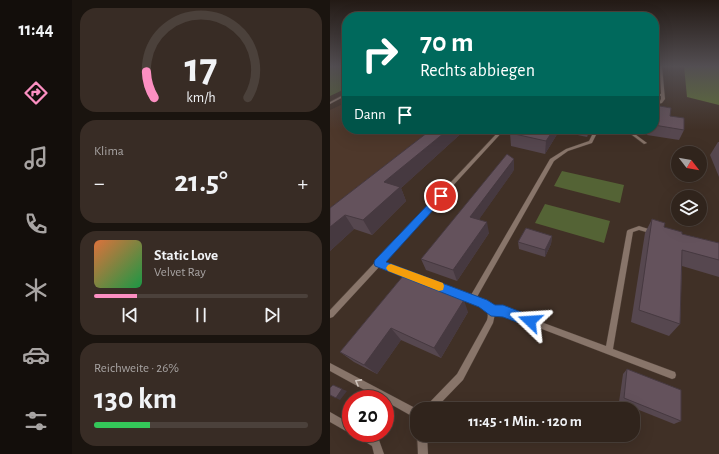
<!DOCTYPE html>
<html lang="de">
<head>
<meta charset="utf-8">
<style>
	:root { --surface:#30241c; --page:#382c25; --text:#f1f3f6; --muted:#a8a4a3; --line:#4b413b; --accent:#fc8fc2 }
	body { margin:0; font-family:"Alegreya Sans",sans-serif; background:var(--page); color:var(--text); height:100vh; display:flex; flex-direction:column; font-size:15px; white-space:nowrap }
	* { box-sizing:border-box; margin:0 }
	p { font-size:13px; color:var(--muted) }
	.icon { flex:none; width:22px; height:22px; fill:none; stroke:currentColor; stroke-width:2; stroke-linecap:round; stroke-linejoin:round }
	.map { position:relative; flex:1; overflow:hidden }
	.drawer { display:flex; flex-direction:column; gap:8px; padding:8px; background:#1a140f; width:258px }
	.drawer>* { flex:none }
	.top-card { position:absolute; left:12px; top:12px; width:317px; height:122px; border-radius:16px; box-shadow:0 4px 16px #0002,0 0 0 1px var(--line); background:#00695c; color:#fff; overflow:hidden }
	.needle { width:26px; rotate:121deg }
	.tools { position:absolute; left:341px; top:146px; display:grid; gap:8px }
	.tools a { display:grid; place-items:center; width:36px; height:36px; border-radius:50%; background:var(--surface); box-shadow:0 4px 16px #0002,0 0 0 1px var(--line); font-size:20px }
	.speed { position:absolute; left:12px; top:390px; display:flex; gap:8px; font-size:20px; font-weight:700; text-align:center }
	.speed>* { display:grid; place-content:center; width:52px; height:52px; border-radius:50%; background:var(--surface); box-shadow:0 4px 16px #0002,0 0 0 1px var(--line); line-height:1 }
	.speed .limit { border:6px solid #d22; background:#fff; color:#111 }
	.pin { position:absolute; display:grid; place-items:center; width:34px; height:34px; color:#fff; margin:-17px; border:2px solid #fff; border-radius:50%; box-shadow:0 1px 4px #0007 }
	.me { position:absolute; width:44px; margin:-22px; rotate:290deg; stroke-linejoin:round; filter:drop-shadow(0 0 3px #0008) }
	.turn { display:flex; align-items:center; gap:14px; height:84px; padding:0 12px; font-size:18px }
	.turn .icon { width:52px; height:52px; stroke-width:2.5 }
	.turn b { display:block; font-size:28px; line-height:34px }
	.then { display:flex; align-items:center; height:38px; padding:0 12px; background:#0003; gap:8px; font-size:15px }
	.big { font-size:30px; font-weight:600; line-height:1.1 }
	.drawer .tile { flex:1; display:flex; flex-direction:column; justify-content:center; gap:6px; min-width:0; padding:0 14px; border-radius:16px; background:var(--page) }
	.drawer .dial { align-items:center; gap:0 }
	.dial svg { height:104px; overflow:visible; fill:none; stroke:var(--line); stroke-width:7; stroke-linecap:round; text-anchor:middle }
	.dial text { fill:var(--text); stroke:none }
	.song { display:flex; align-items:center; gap:12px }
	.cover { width:48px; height:48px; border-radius:6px; background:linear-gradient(135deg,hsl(20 70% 55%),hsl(140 70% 35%)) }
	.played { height:4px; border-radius:2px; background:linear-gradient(90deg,var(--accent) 20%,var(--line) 20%) }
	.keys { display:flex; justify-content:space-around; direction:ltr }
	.heat { display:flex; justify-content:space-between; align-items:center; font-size:22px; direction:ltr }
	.charge { height:6px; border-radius:3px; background:linear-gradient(90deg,#34c759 26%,var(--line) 0) }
	.trip { position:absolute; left:80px; top:402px; width:230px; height:40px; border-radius:16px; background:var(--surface); box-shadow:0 4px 16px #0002,0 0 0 1px var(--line); font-weight:600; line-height:40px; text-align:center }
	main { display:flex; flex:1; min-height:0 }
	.dock { display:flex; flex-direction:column; width:72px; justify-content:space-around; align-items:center; background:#130e0b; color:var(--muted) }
	.dock .icon { width:28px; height:28px }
	.dock .current { color:var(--accent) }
	.dock b { font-size:18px; color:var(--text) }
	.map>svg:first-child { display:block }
	.built { fill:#4e382b }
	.green { fill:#546335 }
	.forest { fill:#5f7235 }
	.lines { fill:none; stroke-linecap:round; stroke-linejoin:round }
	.service-casing { stroke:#5a4c44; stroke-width:0.5 }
	.service { fill:#88756a; fill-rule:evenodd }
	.wall { fill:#56474f }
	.shaded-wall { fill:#463940 }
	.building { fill:#64525c; stroke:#463940 }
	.oneway { stroke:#d2c7bf }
	.route { fill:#1a73e8; stroke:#114b97 }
	.slow { fill:#f59e0b }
</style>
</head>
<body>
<main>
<nav class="dock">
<b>11:44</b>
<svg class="icon current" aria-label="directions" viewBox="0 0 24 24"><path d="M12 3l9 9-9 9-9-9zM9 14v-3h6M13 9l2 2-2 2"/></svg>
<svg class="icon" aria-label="music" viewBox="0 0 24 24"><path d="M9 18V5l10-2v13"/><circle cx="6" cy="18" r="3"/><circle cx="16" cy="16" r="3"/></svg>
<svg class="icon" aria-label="phone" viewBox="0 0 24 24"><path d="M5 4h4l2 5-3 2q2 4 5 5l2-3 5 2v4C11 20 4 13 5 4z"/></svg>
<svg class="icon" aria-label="climate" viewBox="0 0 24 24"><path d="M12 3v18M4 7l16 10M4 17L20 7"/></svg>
<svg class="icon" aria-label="car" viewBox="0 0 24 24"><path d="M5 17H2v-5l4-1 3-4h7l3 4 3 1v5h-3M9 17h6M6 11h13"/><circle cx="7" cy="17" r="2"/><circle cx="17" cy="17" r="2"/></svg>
<svg class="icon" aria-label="filters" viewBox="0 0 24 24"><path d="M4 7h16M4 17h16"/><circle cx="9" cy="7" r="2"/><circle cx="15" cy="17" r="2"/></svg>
</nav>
<section class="drawer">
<div class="tile dial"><svg viewBox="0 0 100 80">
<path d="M14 69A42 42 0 1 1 86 69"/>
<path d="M14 69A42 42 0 0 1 8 49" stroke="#fc8fc2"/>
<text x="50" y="56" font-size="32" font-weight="700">17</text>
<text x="50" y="72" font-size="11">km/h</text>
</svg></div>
<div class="tile"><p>Klima</p>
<div class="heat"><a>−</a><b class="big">21.5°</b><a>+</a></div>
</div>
<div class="tile">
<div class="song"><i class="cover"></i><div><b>Static Love</b><p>Velvet Ray</p></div></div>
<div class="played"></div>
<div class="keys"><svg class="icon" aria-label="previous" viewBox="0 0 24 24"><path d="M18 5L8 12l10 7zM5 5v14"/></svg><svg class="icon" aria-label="pause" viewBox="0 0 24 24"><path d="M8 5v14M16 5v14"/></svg><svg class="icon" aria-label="next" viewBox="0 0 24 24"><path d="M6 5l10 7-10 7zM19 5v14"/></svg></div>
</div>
<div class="tile"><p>Reichweite · 26%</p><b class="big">130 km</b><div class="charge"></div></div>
</section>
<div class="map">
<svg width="389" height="454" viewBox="0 0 389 454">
	<rect width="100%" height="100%" fill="#403026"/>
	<path class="built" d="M17 102V129H104L0 212V110Z"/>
	<path class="green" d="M0 66H17V88L0 96Z
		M232 171 294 185 290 203 224 186Z
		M215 204 280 221 274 243 205 223Z"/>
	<path class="forest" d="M354 66H389V105L357 97Z"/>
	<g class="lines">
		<defs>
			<path id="service" d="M330 66H332L335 99 332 103 324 105V103L330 101 331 99V96L324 95V93L331 94Z
				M17 93V95L0 104V102Z
				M171 129H175L53 262 141 295 220 159 236 149 259 141 265 129H269L262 143 238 151 224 161 147 297 158 302 163 307 173 308 276 346 297 231 298 230 309 226 325 231 326 232 325 233 323 234 309 230 303 232 283 349 345 372 346 375 345 378 342 379 173 314H165L163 323 133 380 105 409H95L96 406 127 374 157 320C159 313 157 309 151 305L50 266 3 317 0 318V310Z
				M294 129H298L317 143 314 144Z
				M0 363 87 409V419L55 401V399H51L0 371Z
				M0 412 21 424V433H23L21 434 0 422Z
				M24 433H38L49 440 54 454H44L42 446 26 436Z
				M87 435H97L98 454H88Z"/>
		</defs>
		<use href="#service" class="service-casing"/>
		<use href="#service" class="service"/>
	</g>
	<path class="wall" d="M324 66 329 69 326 80 324 79Z
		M324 105 340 116 354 130 349 140 317 135 318 129H324Z
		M102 129H136L71 188 76 201 42 235 24 229 0 251V208Z
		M184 129H261L257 137 229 131 215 154 181 146 180 133Z
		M388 142H389V177L380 155Z
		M184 170 149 219 159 233 127 281 96 270 91 259Z
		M322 219 334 227 352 234 389 243V277L352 266 350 324 339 336 301 322 315 233Z
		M222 236 221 244 215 257 189 249 188 242Z
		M73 276 138 312 111 358 71 340 47 374 24 362 10 352Z
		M297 369 351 421 344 424 289 402 293 374Z"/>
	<path class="shaded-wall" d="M119 129H136L71 188 76 201 42 235 33 220 54 182Z
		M224 129H230L229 131 215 154 216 141Z
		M258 129H261L257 137Z
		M184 159V170L143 228 140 217Z
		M15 215 24 229 0 251V227Z
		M157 222 159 233 127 281 123 270Z
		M222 236 221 244 215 257V250Z
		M134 300 138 312 111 358 104 348Z
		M61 328 71 340 47 374 34 365Z
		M12 389 17 391 10 400 6 398Z"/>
	<path class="building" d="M324 66H329V69H324Z
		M324 105 341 108 340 116 354 118V130L324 125Z
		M102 129H119L54 182 70 187 33 220 15 215 0 227V208Z
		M184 129H224L216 141 180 133Z
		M177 154 184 159 140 217 157 222 123 270 91 259Z
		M322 219 335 223 334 227 352 232V234L389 243V260L352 250 350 324 309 310Z
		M196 228 222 236 215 250 188 242Z
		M73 276 134 300 104 348 61 328 34 365 10 352Z
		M297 369 351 390V421L294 398Z
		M3 385 12 389 6 398 0 395V388Z"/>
	<defs><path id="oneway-chevron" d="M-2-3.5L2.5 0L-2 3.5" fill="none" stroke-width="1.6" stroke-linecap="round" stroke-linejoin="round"/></defs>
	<use class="oneway" href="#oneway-chevron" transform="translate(28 382) rotate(-151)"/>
	<linearGradient id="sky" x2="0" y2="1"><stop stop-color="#231a15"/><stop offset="0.51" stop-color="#534e52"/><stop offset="1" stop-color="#534e52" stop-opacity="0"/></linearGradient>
	<rect width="389" height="130" fill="url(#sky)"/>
	<path class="route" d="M111 193 114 194V198L56 262 157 300 165 305H173L204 317 206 321 204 325 200 327 173 317 161 316 149 307 45 266 44 263 45 260 108 194Z"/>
	<path class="slow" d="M61 264 113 283 114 286 113 290 109 291 58 271 56 268 58 265Z"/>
</svg>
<div class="tools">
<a><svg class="needle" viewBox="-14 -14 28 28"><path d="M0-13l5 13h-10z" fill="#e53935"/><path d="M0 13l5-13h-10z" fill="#a8a4a3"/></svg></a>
<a><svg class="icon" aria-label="layers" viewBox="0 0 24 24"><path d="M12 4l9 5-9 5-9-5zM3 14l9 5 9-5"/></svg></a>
</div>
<div class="speed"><div class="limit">20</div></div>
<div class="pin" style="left:111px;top:196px;background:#d93025"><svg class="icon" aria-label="arrive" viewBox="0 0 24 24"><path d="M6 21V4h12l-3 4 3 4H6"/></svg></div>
<svg class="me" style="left:200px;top:321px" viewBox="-20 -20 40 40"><path d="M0-17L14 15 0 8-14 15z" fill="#1a73e8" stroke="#fff" stroke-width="4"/></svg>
<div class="trip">11:45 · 1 Min. · 120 m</div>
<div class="top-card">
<div class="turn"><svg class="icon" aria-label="right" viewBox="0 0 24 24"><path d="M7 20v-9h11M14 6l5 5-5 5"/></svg><div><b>70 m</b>Rechts abbiegen</div></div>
<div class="then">Dann<svg class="icon" aria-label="arrive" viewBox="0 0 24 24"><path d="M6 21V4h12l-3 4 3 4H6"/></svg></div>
</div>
</div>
</main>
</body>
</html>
